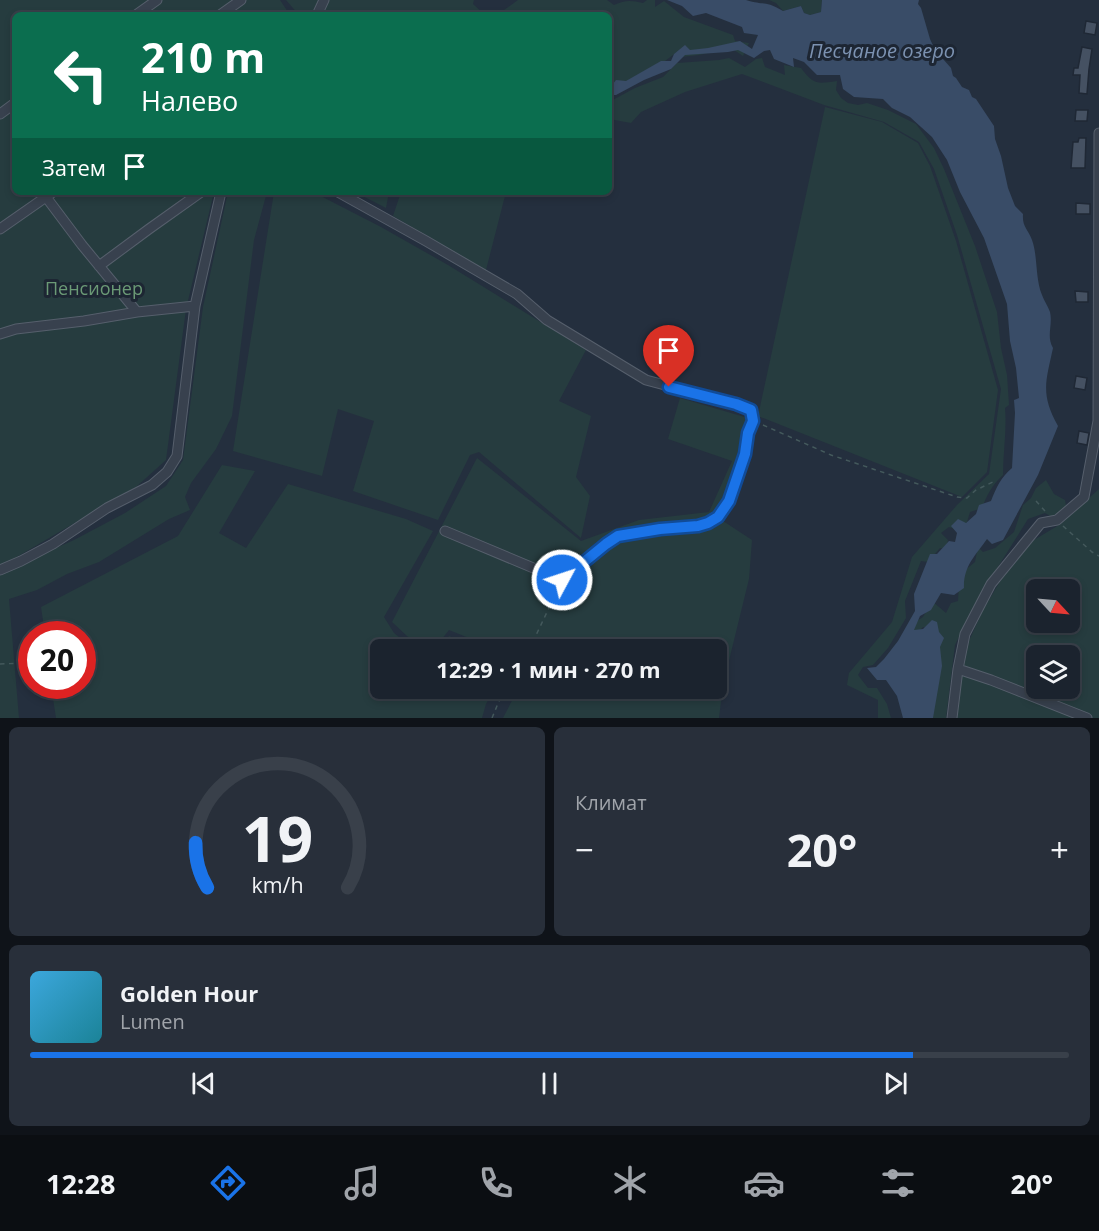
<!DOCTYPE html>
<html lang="ru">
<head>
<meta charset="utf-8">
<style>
	:root { --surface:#1b232e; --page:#282f3a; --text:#f1f3f6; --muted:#a0a4aa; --line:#39404a; --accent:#1a73e8 }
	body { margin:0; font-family:"Open Sans",sans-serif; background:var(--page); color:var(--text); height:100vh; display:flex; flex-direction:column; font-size:22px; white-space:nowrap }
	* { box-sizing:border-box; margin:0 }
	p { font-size:20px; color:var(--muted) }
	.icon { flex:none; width:33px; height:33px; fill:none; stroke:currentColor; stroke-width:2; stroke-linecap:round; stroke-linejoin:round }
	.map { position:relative; height:718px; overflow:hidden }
	.panel { display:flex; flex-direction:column; gap:9px; padding:9px; background:#0f1319; flex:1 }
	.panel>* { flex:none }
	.banner { position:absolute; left:12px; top:12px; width:600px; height:183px; border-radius:9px; box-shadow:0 3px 9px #0003,0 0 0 2px var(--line); background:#0b6e4f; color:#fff; overflow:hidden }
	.needle { width:39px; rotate:116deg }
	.tools { position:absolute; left:1026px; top:579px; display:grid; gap:12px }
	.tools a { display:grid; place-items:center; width:54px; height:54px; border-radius:9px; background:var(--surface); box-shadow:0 3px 9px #0003,0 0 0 2px var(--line); font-size:30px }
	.speed { position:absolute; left:18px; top:621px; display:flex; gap:12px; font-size:30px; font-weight:700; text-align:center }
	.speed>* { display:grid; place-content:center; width:78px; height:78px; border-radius:50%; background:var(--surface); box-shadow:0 3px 9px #0003,0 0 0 2px var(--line); line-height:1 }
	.speed .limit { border:9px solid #d22; background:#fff; color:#111 }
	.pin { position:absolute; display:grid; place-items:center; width:51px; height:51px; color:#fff; margin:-62px -26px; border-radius:50% 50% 50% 0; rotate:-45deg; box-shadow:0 0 6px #0007 }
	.pin .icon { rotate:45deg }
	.me { position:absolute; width:66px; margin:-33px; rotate:50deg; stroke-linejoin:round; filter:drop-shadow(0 0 4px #0008) }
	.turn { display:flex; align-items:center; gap:21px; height:126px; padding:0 30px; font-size:27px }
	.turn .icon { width:78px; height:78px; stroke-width:2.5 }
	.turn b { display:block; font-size:42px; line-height:51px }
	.then { display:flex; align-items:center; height:57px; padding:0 30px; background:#0003; gap:12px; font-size:22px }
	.big { font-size:45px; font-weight:700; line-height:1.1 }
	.panel .tile { flex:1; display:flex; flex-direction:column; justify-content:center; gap:9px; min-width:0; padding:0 21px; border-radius:9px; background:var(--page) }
	.panel .dial { align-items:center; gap:0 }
	.dial svg { height:156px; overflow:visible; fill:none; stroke:var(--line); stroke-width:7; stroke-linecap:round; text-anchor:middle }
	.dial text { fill:var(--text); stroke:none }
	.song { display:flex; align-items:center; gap:18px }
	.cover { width:72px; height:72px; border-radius:9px; background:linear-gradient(135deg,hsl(200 70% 55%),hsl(190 70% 35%)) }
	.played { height:6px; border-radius:3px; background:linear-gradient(90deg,var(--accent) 85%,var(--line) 85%) }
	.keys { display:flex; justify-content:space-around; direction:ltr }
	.heat { display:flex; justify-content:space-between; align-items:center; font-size:33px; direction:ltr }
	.panel .tiles { flex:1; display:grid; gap:9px; grid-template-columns:1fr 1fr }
	.tile:last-child { grid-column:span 2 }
	.trip { position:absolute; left:370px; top:639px; width:357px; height:60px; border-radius:9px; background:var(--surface); box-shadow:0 3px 9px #0003,0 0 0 2px var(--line); font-weight:700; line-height:60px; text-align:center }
	.dock { display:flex; height:96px; justify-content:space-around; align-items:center; background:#0b0e12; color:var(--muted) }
	.dock .icon { width:42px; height:42px }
	.dock .current { color:var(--accent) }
	.dock b { font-size:27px; color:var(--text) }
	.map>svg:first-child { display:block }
	.green { fill:#263c3f; fill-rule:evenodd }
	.water { fill:#394c67 }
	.building { fill:#455162; stroke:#1f2835; stroke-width:1.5 }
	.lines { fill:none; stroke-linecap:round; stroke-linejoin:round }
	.minor-casing { stroke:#565f6c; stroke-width:11 }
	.path { stroke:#44595c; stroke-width:1.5; stroke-dasharray:4.5 4.5; stroke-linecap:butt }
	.minor { stroke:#38414e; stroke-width:9 }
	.route-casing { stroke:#114b97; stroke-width:15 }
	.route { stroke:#1a73e8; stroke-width:10 }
	.labels { text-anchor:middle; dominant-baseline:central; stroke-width:6; stroke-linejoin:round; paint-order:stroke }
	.park-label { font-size:18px; fill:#6b9a76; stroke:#1d2633 }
	.water-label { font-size:20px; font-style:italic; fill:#7c92b1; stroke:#1d2633 }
</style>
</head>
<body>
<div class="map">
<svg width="1099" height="718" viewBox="0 0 1099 718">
	<rect width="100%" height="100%" fill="#242f3e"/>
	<path class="green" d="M0 0H280L290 15H15V192H214L186 309 166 460 136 487 15 558 13 567 74 540 125 513 166 486 183 460 203 307 228 192H267L254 240 232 416 216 449 191 483 185 497 190 510 169 519 99 562 67 574 37 590 9 599 19 718H0Z
		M286 0H474L473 4 485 15H299Z
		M518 0H607L614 5C625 0 631 0 643 3L647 0H655V7L664 1 684 17 733 35 735 41 749 43 743 56 731 48 699 55 681 57 677 52 665 61 618 88 609 87V15H497Z
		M769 0H822L821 12 810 15 804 13 801 6 783 11 776 3Z
		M729 58 745 67 756 59 762 58 765 67 785 75 784 65 801 68C814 85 817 84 837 81L836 90 841 98 848 103 858 105 867 103 888 110 916 124 934 148 944 169 975 246 997 312 1001 348 1007 375 1009 405 1005 408C1007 429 1003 453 1003 475 992 485 987 495 982 508L970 512 967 522 957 530 949 527 941 533 948 540 946 549 940 548 928 562 921 561 905 601 906 618 888 648 873 665 863 667 858 675 868 688H877L887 704 891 718H878V700L847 685 849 673 892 622 912 557 957 505 989 474 1001 389 957 235 934 169 919 142 884 122 824 105 742 74 685 92 641 112 631 123 609 119V102L635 88 663 77 677 63 719 60Z
		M825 107 882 122 918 143 930 166 956 241 998 390 987 472 962 497 758 416Z
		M274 192H313L381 227 448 265 586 350 559 401 591 416 576 477 590 496 581 538 479 452 470 455 438 520 353 491 374 421 338 409 322 476 233 451Z
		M355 192H389L386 208Z
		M401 192H506L486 270 393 216Z
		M680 398 748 418 741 451 720 519 752 540 749 579 723 685 719 718H503L518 689 717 688V650L496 649 449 630 434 649H421L392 622 477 458 581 541 639 520 709 512 732 461 668 439Z
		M222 465 255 471 219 533 246 548 288 484 406 519 433 531 384 617 394 633 414 649 381 650V688L494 689 486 704 482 718H56L51 686H82V634H45L41 607 178 536Z
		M1046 480 1054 494 1065 500 1066 506 1054 518 1045 513 1028 519 976 602 955 645 946 718H927L929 629 923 627 914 636 912 624 923 617 932 601 946 613 951 603 958 601 959 584 964 571 975 562 978 547 983 552 995 548 1014 532 1023 505 1031 498 1036 488Z
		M1099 489V718H957L961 677 968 643 983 610 1002 578 1029 543 1059 525ZM1036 590H1070V622H1036ZM1036 656H1070V688H1036Z
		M449 636 480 649H440Z"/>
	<path class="water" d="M667 0H746C766 6 764 0 783 11L801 6 804 13 810 15 821 12 822 0H919L918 4 921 8 930 39 935 50 951 68 953 76 956 78 962 87 969 90 972 97 976 99 994 126 995 139 1001 156 1008 188 1015 206 1023 214C1022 227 1028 229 1032 240 1038 257 1035 278 1042 295 1044 301 1048 306 1050 312 1053 325 1046 336 1053 348 1046 381 1040 394 1058 426L1038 475 1003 540 992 544 987 539C975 556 963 567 964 588L954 595 941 593 931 610 920 616 914 630 923 629 932 620 937 622 939 632 944 638 940 647 942 666 933 718H903L897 696 886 680H877L867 668 876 667 884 659 898 641 915 611 914 594 930 554H937L949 541 955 542 957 533 951 526 958 519 966 523 976 514 979 505 991 501C996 488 1001 477 1012 468L1015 413 1014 400 1019 398 1016 368 1010 341 1007 304 984 238 960 192 947 160 932 137 910 117 892 108 883 99 854 97 843 89 840 75H817L804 62 793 58 794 67 774 59 770 50 764 51 754 58 738 50 728 52 685 55 671 69 644 80 616 95H609V89L616 80 626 81 661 61H671L674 54 685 45 690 50 708 48 740 41 752 49 758 35 744 33 742 27 706 13 693 16 682 6Z"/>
	<path class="building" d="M1086 21 1097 23 1095 35 1084 33Z
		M1082 47 1092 49 1089 69 1087 94 1079 93 1080 75H1073L1074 68H1078Z
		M1076 110H1088L1087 121H1075Z
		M1079 138H1086L1085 168H1071L1073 142H1078Z
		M1076 203 1090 204V214H1076Z
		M1075 291 1088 292V302H1076Z
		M1076 376 1087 378 1085 390 1074 388Z
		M1079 431 1089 433 1087 445 1077 443Z"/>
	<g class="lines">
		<defs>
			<path id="minor" d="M136 15 157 0
				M220 15 241 0
				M317 15 324 0
				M0 114 15 103
				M338 192 426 241 517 294 547 320 646 380 736 404 751 410 753 421 748 433 745 454 728 501 719 517 708 523 697 526 660 529 618 536 606 544 562 580 445 531
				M46 197 82 245 137 312
				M0 229 53 192
				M99 266 149 229 201 192
				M0 334 16 329 84 321 137 312 195 306
				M0 570 21 561 53 544 107 508 152 485 167 472 177 456 195 306 221 192
				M958 669 991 680 1087 718
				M952 718 958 669 965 634 991 584 1041 523 1057 520 1084 497 1098 421 1099 133"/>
		</defs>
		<use href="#minor" class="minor-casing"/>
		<path class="path" d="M763 425 831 455 957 497 967 498 976 490 995 481
			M1036 501 1045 511
			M1063 526 1092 552 1099 556
			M529 650 558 589
			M0 664 24 663
			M492 718 499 701 507 688"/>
		<use href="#minor" class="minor"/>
	</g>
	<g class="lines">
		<defs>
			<path id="route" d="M562 580 606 544 618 536 660 529 698 526 708 523 718 517 729 501 745 454 748 433 753 421 751 410 736 404 669 387"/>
		</defs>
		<use href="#route" class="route-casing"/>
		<use href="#route" class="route"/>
	</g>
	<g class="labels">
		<g class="park-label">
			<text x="94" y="288">Пенсионер</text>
		</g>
		<g class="water-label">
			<text x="882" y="50">Песчаное озеро</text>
		</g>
	</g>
</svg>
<div class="tools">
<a><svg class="needle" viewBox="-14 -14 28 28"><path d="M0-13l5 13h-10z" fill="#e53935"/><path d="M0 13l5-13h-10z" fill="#a0a4aa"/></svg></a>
<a><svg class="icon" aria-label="layers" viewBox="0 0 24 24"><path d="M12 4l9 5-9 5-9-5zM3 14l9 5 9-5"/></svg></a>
</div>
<div class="speed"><div class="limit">20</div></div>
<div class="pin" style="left:669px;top:387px;background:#d93025"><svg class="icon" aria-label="arrive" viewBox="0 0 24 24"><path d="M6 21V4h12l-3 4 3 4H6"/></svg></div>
<svg class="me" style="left:562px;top:580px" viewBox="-20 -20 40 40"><circle r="17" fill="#1a73e8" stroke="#fff" stroke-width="3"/><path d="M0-11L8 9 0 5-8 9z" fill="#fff"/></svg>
<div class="trip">12:29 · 1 мин · 270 m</div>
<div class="banner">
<div class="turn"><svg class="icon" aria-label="left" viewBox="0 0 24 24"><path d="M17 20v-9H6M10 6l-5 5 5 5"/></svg><div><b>210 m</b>Налево</div></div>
<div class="then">Затем<svg class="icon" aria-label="arrive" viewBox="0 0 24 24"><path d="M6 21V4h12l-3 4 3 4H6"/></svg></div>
</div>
</div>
<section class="panel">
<div class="tiles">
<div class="tile dial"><svg viewBox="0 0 100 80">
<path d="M14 69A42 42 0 1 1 86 69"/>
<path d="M14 69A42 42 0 0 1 8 46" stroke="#1a73e8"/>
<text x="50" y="56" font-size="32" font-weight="700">19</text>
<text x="50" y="72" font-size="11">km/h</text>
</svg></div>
<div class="tile"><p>Климат</p>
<div class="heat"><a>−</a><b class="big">20°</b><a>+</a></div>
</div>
<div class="tile">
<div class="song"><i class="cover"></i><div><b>Golden Hour</b><p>Lumen</p></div></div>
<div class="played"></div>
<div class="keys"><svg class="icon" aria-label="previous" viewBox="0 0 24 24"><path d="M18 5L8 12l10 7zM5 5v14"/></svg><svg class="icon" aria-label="pause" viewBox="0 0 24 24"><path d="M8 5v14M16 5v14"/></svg><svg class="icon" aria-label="next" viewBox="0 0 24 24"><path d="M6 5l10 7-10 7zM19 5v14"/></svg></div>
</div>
</div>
</section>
<nav class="dock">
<b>12:28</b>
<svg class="icon current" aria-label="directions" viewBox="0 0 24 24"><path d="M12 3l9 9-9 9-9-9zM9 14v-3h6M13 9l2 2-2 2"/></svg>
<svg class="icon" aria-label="music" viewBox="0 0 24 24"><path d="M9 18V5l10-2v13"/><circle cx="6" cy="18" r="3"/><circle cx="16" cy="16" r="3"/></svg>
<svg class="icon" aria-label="phone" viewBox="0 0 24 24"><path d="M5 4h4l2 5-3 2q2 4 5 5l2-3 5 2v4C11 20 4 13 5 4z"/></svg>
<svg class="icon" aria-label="climate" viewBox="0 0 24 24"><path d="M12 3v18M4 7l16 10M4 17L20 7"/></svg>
<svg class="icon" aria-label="car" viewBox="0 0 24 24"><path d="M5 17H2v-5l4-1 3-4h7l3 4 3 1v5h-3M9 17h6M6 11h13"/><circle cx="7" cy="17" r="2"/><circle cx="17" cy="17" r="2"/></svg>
<svg class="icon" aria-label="filters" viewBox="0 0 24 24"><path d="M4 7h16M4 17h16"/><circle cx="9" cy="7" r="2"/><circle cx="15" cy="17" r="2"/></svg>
<b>20°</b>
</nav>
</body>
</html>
